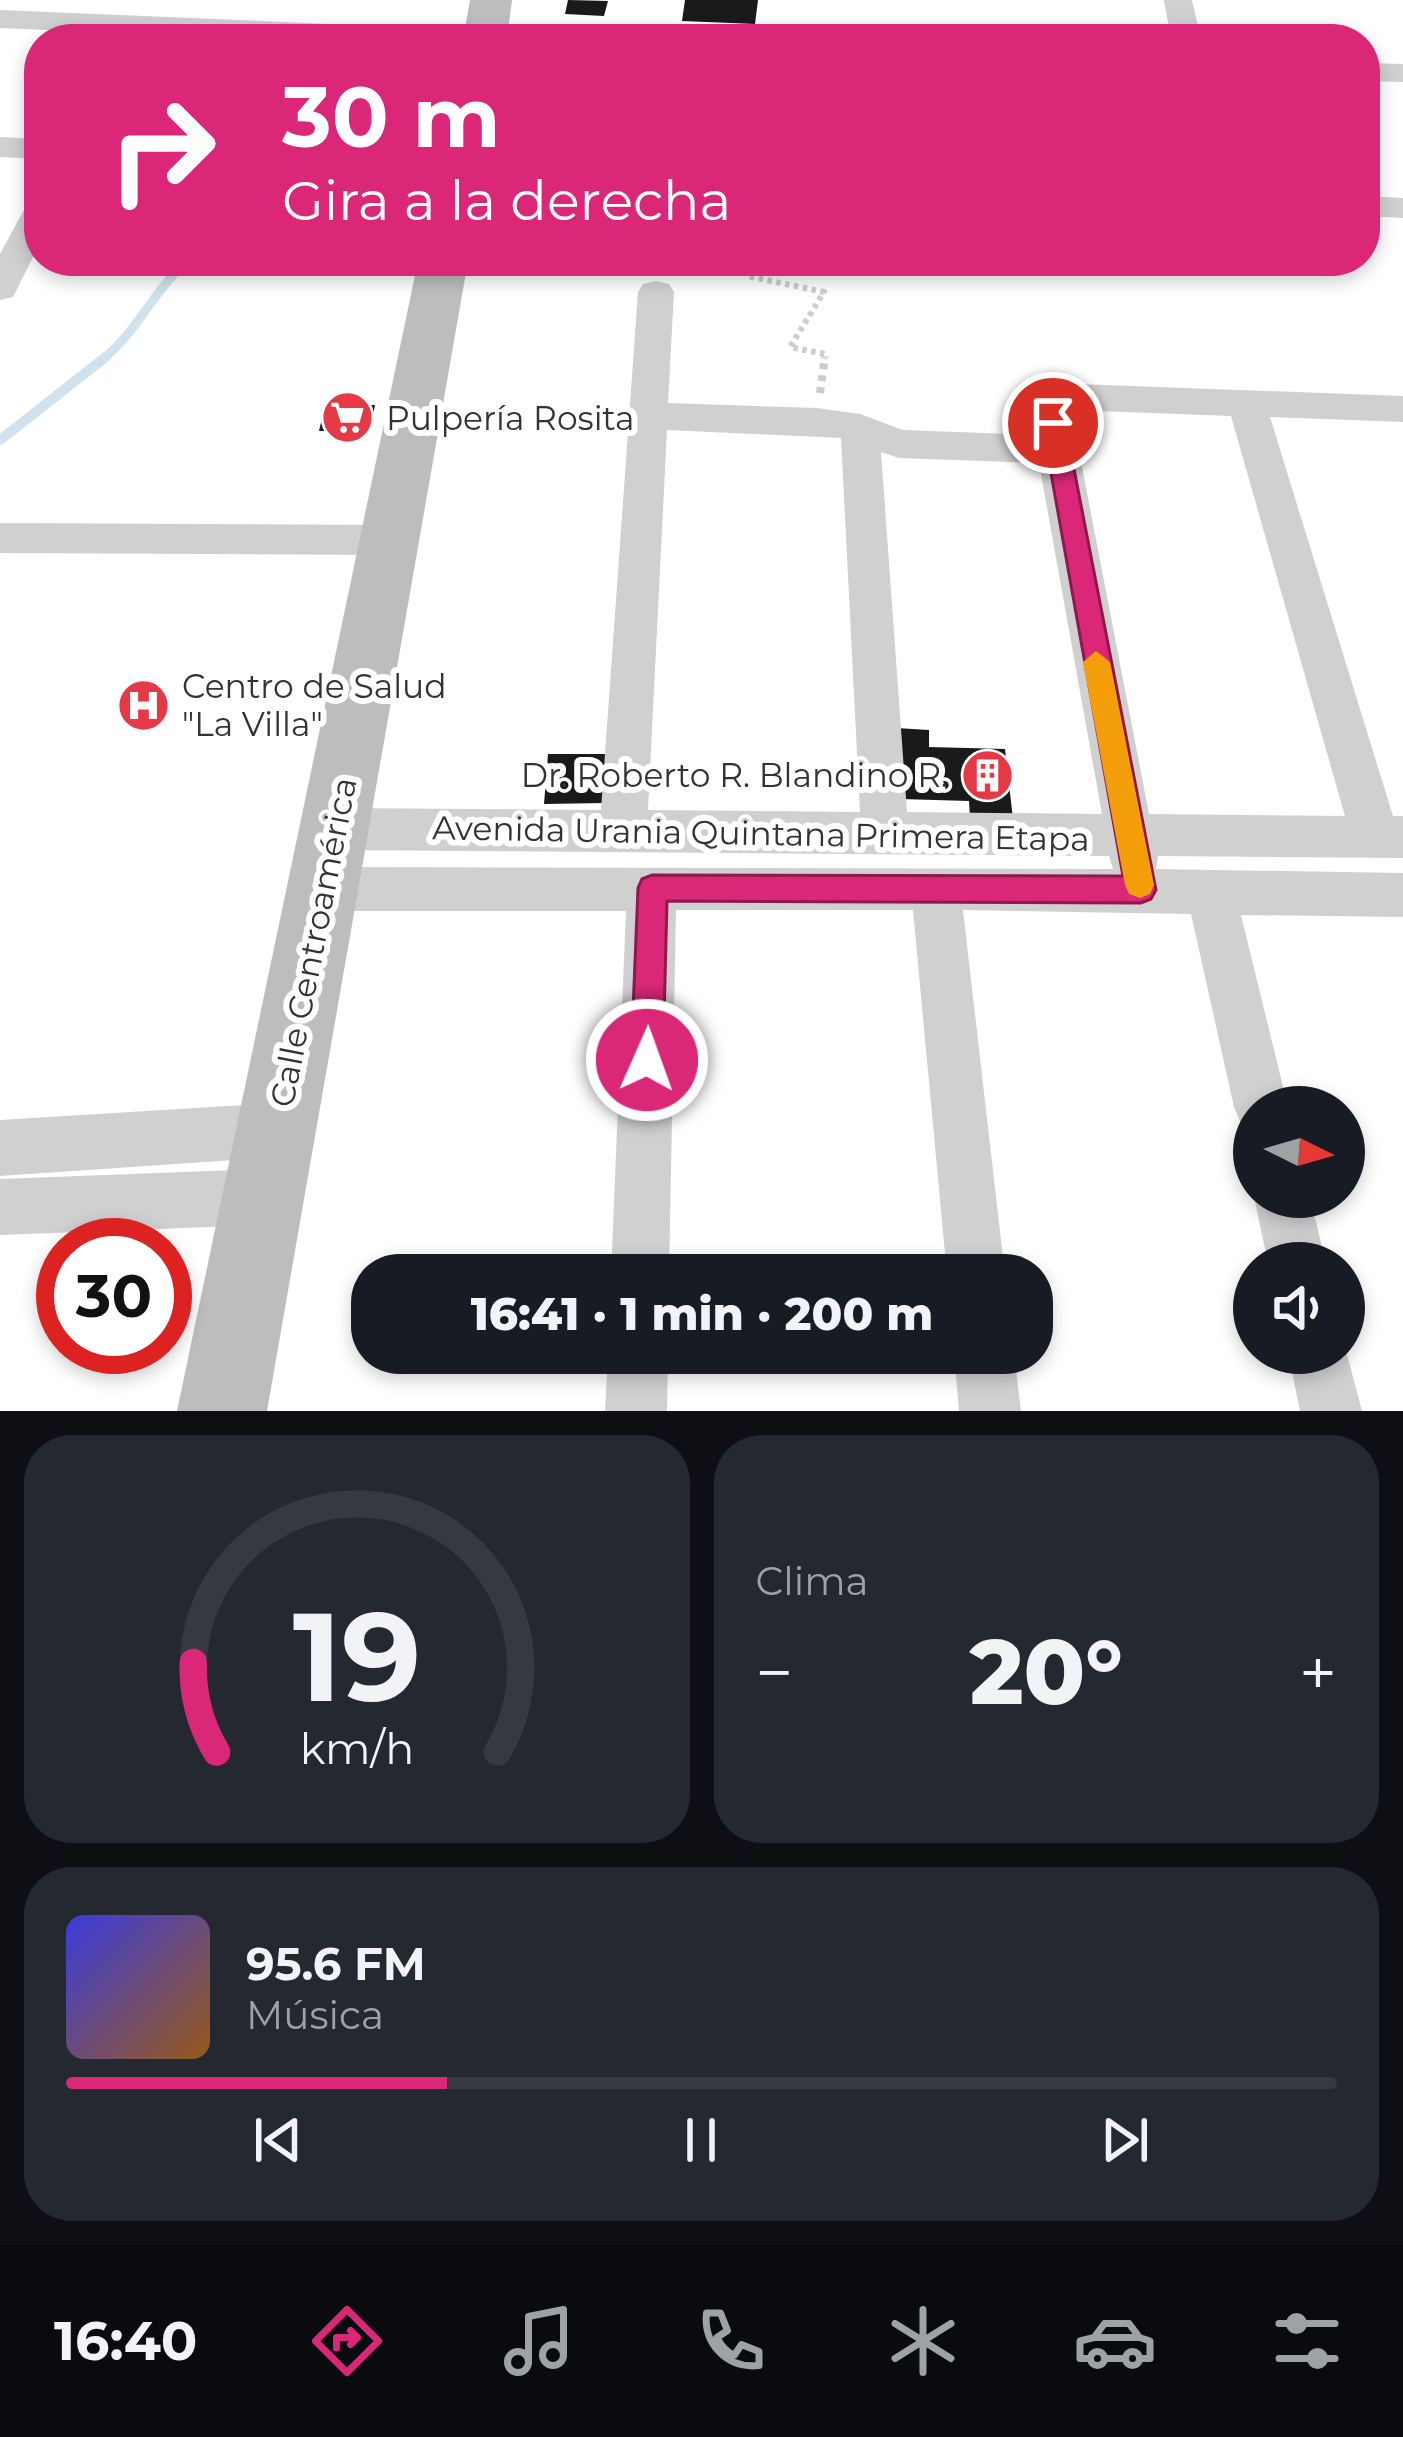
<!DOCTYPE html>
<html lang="es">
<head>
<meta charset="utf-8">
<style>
	:root { --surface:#171b24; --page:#242831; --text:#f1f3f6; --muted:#9ea1a6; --line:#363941; --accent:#db2777 }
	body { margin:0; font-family:Montserrat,sans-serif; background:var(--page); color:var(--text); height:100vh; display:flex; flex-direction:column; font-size:45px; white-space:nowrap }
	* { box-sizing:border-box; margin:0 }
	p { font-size:39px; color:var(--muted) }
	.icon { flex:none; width:66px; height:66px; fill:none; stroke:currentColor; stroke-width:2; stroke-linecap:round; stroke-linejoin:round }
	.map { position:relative; height:1411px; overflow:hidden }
	.details { display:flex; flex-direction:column; gap:24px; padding:24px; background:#0d0f14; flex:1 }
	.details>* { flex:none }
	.banner { position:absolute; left:24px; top:24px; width:1356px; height:252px; border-radius:48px; box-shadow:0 6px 18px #0003; background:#db2777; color:#fff; overflow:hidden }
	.needle { width:78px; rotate:95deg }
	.tools { position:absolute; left:1233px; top:1086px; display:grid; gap:24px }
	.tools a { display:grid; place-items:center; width:132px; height:132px; border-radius:50%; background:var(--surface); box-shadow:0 6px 18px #0003; font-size:60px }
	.speed { position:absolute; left:36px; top:1218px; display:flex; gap:24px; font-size:60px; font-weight:700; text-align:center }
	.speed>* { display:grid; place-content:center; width:156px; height:156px; border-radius:50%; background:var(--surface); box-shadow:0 6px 18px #0003; line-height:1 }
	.speed .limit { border:18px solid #d22; background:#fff; color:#111 }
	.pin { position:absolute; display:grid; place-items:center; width:102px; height:102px; color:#fff; margin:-51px; border:6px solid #fff; border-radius:50%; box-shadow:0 3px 12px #0007 }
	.me { position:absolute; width:132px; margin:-66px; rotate:2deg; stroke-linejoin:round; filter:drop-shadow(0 0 9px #0008) }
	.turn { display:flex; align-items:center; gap:42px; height:252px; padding:0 60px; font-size:54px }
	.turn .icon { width:156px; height:156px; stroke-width:2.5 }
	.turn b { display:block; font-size:84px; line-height:102px }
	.big { font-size:90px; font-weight:800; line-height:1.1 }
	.details .card { flex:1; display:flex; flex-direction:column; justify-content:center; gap:18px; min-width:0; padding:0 42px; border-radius:48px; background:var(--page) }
	.details .dial { align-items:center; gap:0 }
	.dial svg { height:312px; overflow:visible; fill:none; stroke:var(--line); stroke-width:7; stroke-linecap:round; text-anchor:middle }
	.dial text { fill:var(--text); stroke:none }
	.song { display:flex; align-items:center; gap:36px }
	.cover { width:144px; height:144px; border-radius:18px; background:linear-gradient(135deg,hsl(240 70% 55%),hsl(30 70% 35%)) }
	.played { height:12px; border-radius:6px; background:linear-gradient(90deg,var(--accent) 30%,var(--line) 30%) }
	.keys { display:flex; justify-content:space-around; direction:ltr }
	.heat { display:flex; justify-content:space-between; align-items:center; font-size:66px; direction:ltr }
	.details .tiles { flex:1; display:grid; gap:24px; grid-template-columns:1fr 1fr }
	.card:last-child { grid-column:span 2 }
	.trip { position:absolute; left:351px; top:1254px; width:702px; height:120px; border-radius:48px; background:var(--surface); box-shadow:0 6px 18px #0003; font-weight:800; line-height:120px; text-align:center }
	.dock { display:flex; height:192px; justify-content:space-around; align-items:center; background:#090b0e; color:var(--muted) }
	.dock .icon { width:84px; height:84px }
	.dock .active { color:var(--accent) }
	.dock b { font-size:54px; color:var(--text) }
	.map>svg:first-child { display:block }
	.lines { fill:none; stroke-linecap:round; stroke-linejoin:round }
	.stream-far1 { stroke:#cfe2ee; stroke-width:9 }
	.stream { stroke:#cfe2ee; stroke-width:10 }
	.building { fill:#1a1a1a }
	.path-far1 { stroke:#cdcdcd; stroke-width:6; stroke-dasharray:4.5 4.5; stroke-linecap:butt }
	.path { stroke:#cdcdcd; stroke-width:8; stroke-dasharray:6 6; stroke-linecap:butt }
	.minor { fill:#d0d0d0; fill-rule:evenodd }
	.secondary { fill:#bdbdbd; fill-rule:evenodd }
	.route { fill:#db2777; stroke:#8e194d; stroke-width:3 }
	.slow { fill:#f59e0b }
	.labels { text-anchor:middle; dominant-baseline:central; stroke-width:12; stroke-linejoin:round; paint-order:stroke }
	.poi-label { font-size:33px; fill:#333; stroke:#fff; text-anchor:start }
	.street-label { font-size:33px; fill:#333; stroke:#fff }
</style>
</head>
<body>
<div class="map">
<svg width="1403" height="1411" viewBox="0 0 1403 1411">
	<rect width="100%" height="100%" fill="#fff"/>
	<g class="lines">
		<path class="stream-far1" d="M103 359C138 331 154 290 187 261"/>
		<path class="stream" d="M0 440 107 356"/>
	</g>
	<path class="building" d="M568 0 608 1 604 16 565 14Z
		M685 0H758L755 24 682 21Z
		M325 405H375L370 431H319Z
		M896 728 929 730V747L1005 749 1013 819 970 818 969 801 900 799Z
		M548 754H607L605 803 544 804Z"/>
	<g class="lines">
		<path class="path-far1" d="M749 261 747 276 824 292 790 347 825 354 824 359"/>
		<path class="path" d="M820 393 825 356"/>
		<path class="minor" d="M1164 0H1192L1201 39H1171Z
			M0 10 472 30 487 39H264L0 28Z
			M1365 63 1403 64V82L1365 81Z
			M0 137 39 139V159L0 157Z
			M1365 196 1403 198V218L1365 216Z
			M39 201V245L13 297 0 300V254L27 204Z
			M656 281 669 284 674 292 668 403 817 408 860 414 903 430 1035 435 1032 396 1038 387 1051 383 1403 396V422L1270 417 1393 816H1403V858L1158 856 1156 869 1403 873V917L1241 915 1288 1107H1254V1131L1242 1126 1234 1107 1191 914 963 910 1005 1275H947L913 910H676L669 1275H611L626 911H323L306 905 298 889 306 873 323 867 1113 869 1109 856 335 850 318 844 311 829 318 814 335 808 601 810 638 292 643 284ZM1071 410 1231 416 1345 816 1149 814ZM667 430 841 438 860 812 648 810ZM881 452 899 458 1039 463 1102 814 907 812Z
			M0 523 390 525 405 529 411 540 405 551 390 555 0 553Z
			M276 1103 295 1111 303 1130 295 1149 276 1157 0 1176V1120Z
			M263 1169 283 1177 291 1197 283 1217 263 1225 0 1235V1179Z
			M1254 1197H1310L1326 1263H1268Z
			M1344 1343 1362 1411H1300L1288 1353H1344Z
			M608 1353H668L667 1411H605Z
			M954 1353H1014L1021 1411H959Z"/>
		<path class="secondary" d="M470 0H512L507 39H463Z
			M418 261H468L267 1411H177Z"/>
	</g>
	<path class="route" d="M1053 415 1065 423 1156 890 1151 899 1141 903 667 901 663 1060 659 1071 647 1076 636 1071 631 1060 638 888 642 879 652 875 1123 876 1042 423Z"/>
	<path class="slow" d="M1096 651 1110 662 1154 885 1150 894 1140 898 1129 894 1125 885 1083 662Z"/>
	<defs>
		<symbol id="supermarket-disc" viewBox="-11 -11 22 22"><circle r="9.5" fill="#e63946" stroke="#fff"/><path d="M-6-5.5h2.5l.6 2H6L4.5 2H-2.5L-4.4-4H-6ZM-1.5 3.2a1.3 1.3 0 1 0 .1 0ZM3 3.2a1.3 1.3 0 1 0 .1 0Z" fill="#fff"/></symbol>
		<symbol id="hospital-disc" viewBox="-11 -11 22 22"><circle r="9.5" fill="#e63946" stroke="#fff"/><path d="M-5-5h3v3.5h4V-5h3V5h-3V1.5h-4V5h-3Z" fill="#fff"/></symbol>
		<symbol id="building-disc" viewBox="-11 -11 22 22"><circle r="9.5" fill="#e63946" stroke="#fff"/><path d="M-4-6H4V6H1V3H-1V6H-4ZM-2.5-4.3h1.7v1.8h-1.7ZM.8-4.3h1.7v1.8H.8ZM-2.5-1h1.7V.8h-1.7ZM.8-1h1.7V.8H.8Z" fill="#fff"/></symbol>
	</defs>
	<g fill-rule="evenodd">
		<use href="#supermarket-disc" x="318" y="388" width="59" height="59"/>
		<use href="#hospital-disc" x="114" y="676" width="59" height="59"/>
		<use href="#building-disc" x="958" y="746" width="59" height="59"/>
	</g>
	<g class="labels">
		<g class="poi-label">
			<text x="386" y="418">Pulpería Rosita</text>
			<text x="182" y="686">Centro de Salud<tspan x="182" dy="38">"La Villa"</tspan></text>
			<text x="948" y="775" text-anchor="end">Dr. Roberto R. Blandino R.</text>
		</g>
		<g class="street-label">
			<text transform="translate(761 833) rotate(1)">Avenida Urania Quintana Primera Etapa</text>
			<text transform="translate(313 942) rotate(-79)">Calle Centroamérica</text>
		</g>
	</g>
</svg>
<div class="tools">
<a><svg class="needle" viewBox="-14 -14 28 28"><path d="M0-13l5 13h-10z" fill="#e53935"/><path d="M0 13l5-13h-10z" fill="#9ea1a6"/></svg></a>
<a><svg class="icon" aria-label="sound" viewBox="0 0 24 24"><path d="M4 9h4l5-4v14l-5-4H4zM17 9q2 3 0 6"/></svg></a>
</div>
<div class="speed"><div class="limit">30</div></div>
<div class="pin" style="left:1053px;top:423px;background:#d93025"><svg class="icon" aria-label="arrive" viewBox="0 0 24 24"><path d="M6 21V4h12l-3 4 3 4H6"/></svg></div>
<svg class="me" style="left:647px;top:1060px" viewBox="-20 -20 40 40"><circle r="17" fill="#db2777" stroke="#fff" stroke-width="3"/><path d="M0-11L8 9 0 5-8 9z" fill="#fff"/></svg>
<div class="trip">16:41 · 1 min · 200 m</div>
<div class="banner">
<div class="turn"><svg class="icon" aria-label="right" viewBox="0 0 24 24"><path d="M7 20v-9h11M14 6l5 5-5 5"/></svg><div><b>30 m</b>Gira a la derecha</div></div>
</div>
</div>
<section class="details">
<div class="tiles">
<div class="card dial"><svg viewBox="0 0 100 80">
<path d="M14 69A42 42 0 1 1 86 69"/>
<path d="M14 69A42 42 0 0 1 8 46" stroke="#db2777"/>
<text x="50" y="56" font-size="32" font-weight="700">19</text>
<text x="50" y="72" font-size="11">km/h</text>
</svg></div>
<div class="card"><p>Clima</p>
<div class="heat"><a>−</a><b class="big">20°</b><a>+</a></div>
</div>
<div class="card">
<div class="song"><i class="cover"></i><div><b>95.6 FM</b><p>Música</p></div></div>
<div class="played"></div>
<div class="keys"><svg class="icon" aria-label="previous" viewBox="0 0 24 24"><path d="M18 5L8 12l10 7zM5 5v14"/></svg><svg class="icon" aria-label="pause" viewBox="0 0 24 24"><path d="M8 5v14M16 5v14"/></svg><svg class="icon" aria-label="next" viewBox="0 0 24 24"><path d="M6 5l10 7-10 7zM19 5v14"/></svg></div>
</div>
</div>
</section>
<nav class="dock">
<b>16:40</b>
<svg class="icon active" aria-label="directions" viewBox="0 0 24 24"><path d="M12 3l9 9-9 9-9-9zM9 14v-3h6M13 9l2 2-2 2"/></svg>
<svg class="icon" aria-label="music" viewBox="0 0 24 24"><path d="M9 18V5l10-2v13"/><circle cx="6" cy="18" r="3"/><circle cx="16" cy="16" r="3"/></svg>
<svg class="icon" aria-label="phone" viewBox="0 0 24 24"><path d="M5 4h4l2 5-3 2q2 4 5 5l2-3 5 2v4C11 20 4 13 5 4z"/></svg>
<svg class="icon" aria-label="climate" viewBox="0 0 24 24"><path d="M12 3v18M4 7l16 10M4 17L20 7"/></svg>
<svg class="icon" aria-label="car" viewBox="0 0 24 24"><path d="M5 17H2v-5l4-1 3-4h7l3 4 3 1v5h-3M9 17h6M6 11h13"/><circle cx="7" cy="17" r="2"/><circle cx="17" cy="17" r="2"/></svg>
<svg class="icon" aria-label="filters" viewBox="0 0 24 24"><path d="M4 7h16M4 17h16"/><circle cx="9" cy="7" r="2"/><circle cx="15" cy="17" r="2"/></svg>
</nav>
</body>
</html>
